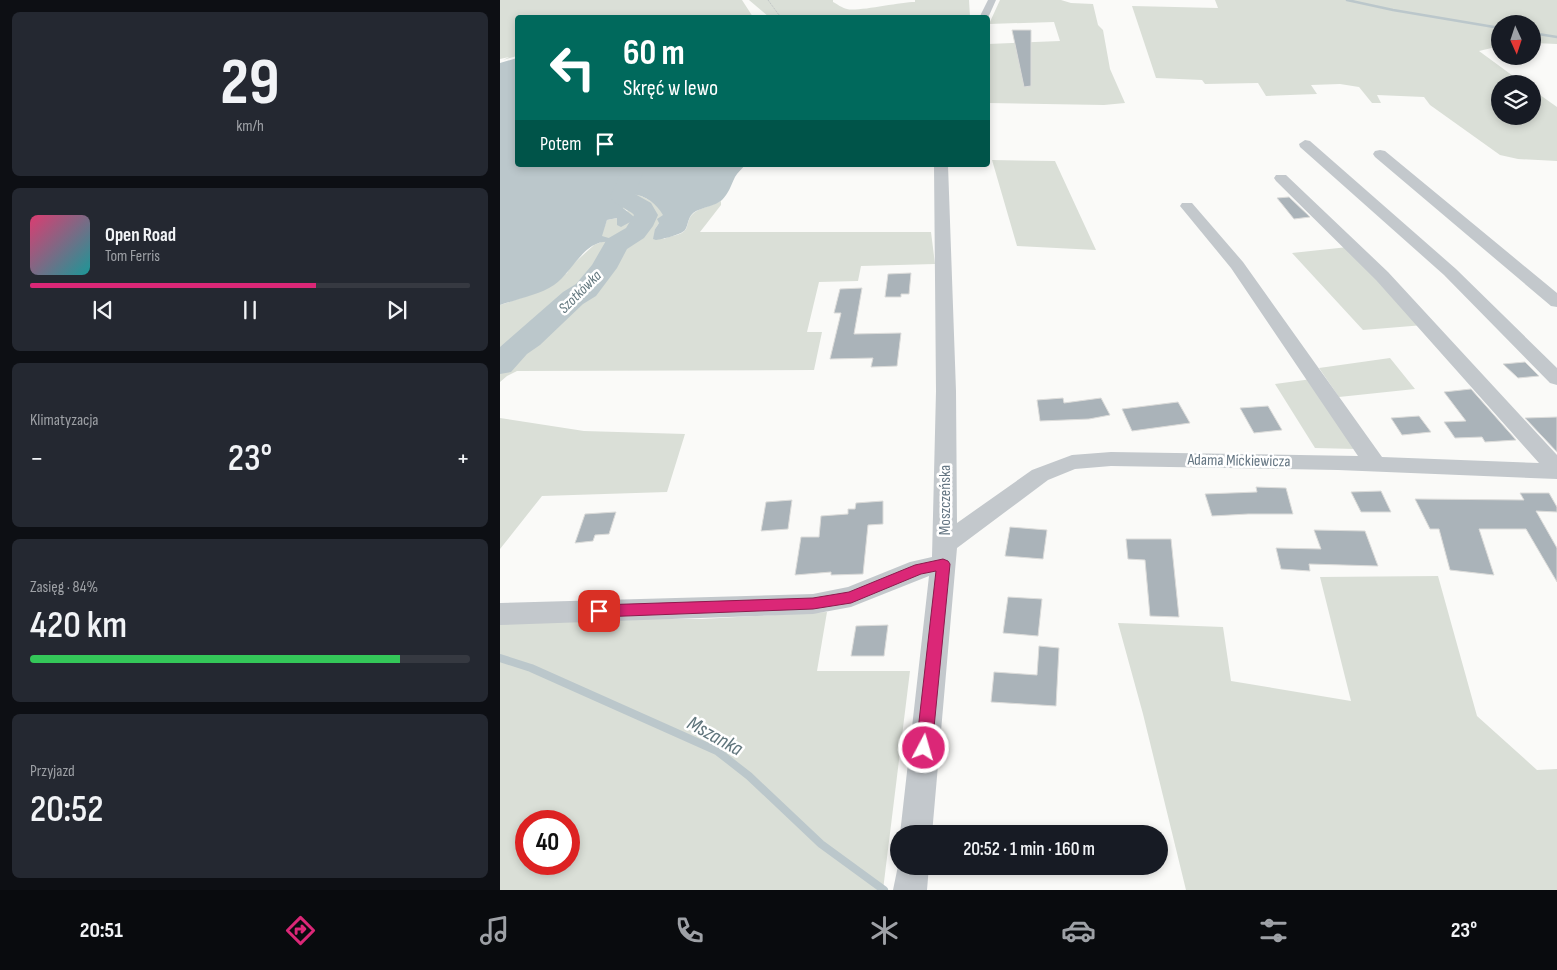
<!DOCTYPE html>
<html lang="pl">
<head>
<meta charset="utf-8">
<style>
	:root { --surface:#171b24; --page:#242831; --text:#f1f3f6; --muted:#9ea1a6; --line:#363941; --accent:#db2777 }
	body { margin:0; font-family:"Sofia Sans Condensed",sans-serif; background:var(--page); color:var(--text); height:100vh; display:flex; flex-direction:column; font-size:19px; white-space:nowrap }
	* { box-sizing:border-box; margin:0 }
	p { font-size:16px; color:var(--muted) }
	.icon { flex:none; width:28px; height:28px; fill:none; stroke:currentColor; stroke-width:2; stroke-linecap:round; stroke-linejoin:round }
	.map { position:relative; flex:1; overflow:hidden }
	.details { display:flex; flex-direction:column; gap:12px; padding:12px; background:#0d0f14; width:500px }
	.details>* { flex:none }
	.top-card { position:absolute; left:15px; top:15px; width:475px; height:152px; border-radius:5px; box-shadow:0 2px 8px #0003; background:#00695c; color:#fff; overflow:hidden }
	.needle { width:32px; rotate:177deg }
	.buttons { position:absolute; left:991px; top:15px; display:grid; gap:10px }
	.buttons a { display:grid; place-items:center; width:50px; height:50px; border-radius:50%; background:var(--surface); box-shadow:0 2px 8px #0003; font-size:25px }
	.speed { position:absolute; left:15px; top:810px; display:flex; gap:10px; font-size:25px; font-weight:700; text-align:center }
	.speed>* { display:grid; place-content:center; width:65px; height:65px; border-radius:50%; background:var(--surface); box-shadow:0 2px 8px #0003; line-height:1 }
	.speed .limit { border:8px solid #d22; background:#fff; color:#111 }
	.pin { position:absolute; display:grid; place-items:center; width:42px; height:42px; color:#fff; margin:-21px; border-radius:10px; box-shadow:0 2px 8px #0006 }
	.me { position:absolute; width:55px; margin:-28px; rotate:6deg; stroke-linejoin:round; filter:drop-shadow(0 0 4px #0008) }
	.turn { display:flex; align-items:center; gap:18px; height:105px; padding:0 25px; font-size:22px }
	.turn .icon { width:65px; height:65px; stroke-width:2.5 }
	.turn b { display:block; font-size:35px; line-height:42px }
	.then { display:flex; align-items:center; height:48px; padding:0 25px; background:#0003; gap:10px; font-size:19px }
	.big { font-size:38px; font-weight:600; line-height:1.1 }
	.details .card { flex:1; display:flex; flex-direction:column; justify-content:center; gap:8px; min-width:0; padding:0 18px; border-radius:8px; background:var(--page) }
	.details .dial { align-items:center; gap:0 }
	.dial b { font-size:65px; line-height:1 }
	.song { display:flex; align-items:center; gap:15px }
	.cover { width:60px; height:60px; border-radius:8px; background:linear-gradient(135deg,hsl(340 70% 55%),hsl(180 70% 35%)) }
	.played { height:5px; border-radius:2px; background:linear-gradient(90deg,var(--accent) 65%,var(--line) 65%) }
	.keys { display:flex; justify-content:space-around; direction:ltr }
	.heat { display:flex; justify-content:space-between; align-items:center; font-size:28px; direction:ltr }
	.charge { height:8px; border-radius:4px; background:linear-gradient(90deg,#34c759 84%,var(--line) 0) }
	.trip { position:absolute; left:390px; top:825px; width:278px; height:50px; border-radius:25px; background:var(--surface); box-shadow:0 2px 8px #0003; font-weight:600; line-height:50px; text-align:center }
	.tab-bar { display:flex; height:80px; justify-content:space-around; align-items:center; background:#090b0e; color:var(--muted) }
	.tab-bar .icon { width:35px; height:35px }
	.tab-bar .on { color:var(--accent) }
	.tab-bar b { font-size:22px; color:var(--text) }
	main { display:flex; flex:1; min-height:0 }
	.map>svg:first-child { display:block }
	.green { fill:#dadfd7; fill-rule:evenodd }
	.water { fill:#bbc7cb }
	.lines { fill:none; stroke-linecap:round; stroke-linejoin:round }
	.stream-far1 { stroke:#bbc7cb; stroke-width:2.5 }
	.stream { stroke:#bbc7cb; stroke-width:8 }
	.river { fill:#bbc7cb; fill-rule:evenodd }
	.building { fill:#aab3b9; stroke:#dcdcda }
	.path { stroke:#bbbfc2; stroke-width:1; stroke-dasharray:1 1; stroke-linecap:butt }
	.minor { fill:#c3c8cc; fill-rule:evenodd }
	.route { fill:#db2777; stroke:#8e194d }
	.labels { text-anchor:middle; dominant-baseline:central; stroke-width:5; stroke-linejoin:round; paint-order:stroke }
	.far-water-label { font-size:15px; font-style:italic; fill:#60757c; stroke:#fff }
	.street-label { font-size:16px; fill:#657683; stroke:#fff }
	.near-water-label { font-size:21px; font-style:italic; fill:#60757c; stroke:#fff }
</style>
</head>
<body>
<main>
<section class="details">
<div class="card dial"><b>29</b><p>km/h</p></div>
<div class="card">
<div class="song"><i class="cover"></i><div><b>Open Road</b><p>Tom Ferris</p></div></div>
<div class="played"></div>
<div class="keys"><svg class="icon" aria-label="previous" viewBox="0 0 24 24"><path d="M18 5L8 12l10 7zM5 5v14"/></svg><svg class="icon" aria-label="pause" viewBox="0 0 24 24"><path d="M8 5v14M16 5v14"/></svg><svg class="icon" aria-label="next" viewBox="0 0 24 24"><path d="M6 5l10 7-10 7zM19 5v14"/></svg></div>
</div>
<div class="card"><p>Klimatyzacja</p>
<div class="heat"><a>−</a><b class="big">23°</b><a>+</a></div>
</div>
<div class="card"><p>Zasięg · 84%</p><b class="big">420 km</b><div class="charge"></div></div>
<div class="card"><p>Przyjazd</p><b class="big">20:52</b></div>
</section>
<div class="map">
<svg width="1057" height="890" viewBox="0 0 1057 890">
	<rect width="100%" height="100%" fill="#fafaf8"/>
	<path class="green" d="M0 0H242L253 17 18 18 17 56 3 60 9 57 0 59Z
		M249 0H333V2C337 4 342 8 347 9 357 12 399 2 415 2V0H469L470 17H269Z
		M500 0H561L571 3 593 4 598 25 603 30 610 69 625 103 604 105 488 103V44L560 41 554 22 489 24Z
		M715 0H1057V44L1033 43 1032 24H1000V46L979 51 1024 84H1000V116H1032L1033 90 1057 107V161L1018 159 1000 155 930 105 924 97 877 95 881 103H872L859 87 840 84 811 85 817 94 766 96 758 83 705 84 702 80 656 78 632 6 718 8Z
		M492 160 555 161 596 250 517 246Z
		M129 193C144 195 156 202 164 215L160 218 159 223 155 229 164 239C170 235 182 236 186 229 189 222 188 217 195 212 203 207 213 205 221 201V205L200 232H431L435 264 361 266 358 281 319 282 307 332H322L314 370 17 371 7 376 0 382V305L30 295 67 273 71 266 94 245 104 241 101 236 107 220 117 218 128 211 123 208 122 197Z
		M848 247 924 325 863 330 792 253Z
		M890 358 915 389 839 397 819 368Z
		M812 379 856 449 815 448 775 384Z
		M0 418 84 431 185 434 167 492 42 496 0 549Z
		M938 576 977 716 1037 770 1057 769V890H686L643 714 618 623 723 627 731 681 851 701 820 577Z
		M327 612 317 671H410L383 890H0V619H202ZM26 821H69V864H26Z"/>
	<path class="water" d="M17 58 18 165H245C242 169 237 173 235 177 231 185 229 193 222 200 215 206 204 207 196 211 187 216 189 224 185 230 181 235 162 239 156 240L153 239 155 229 159 223 157 219 163 215C155 201 138 189 122 197L123 208 133 216 134 220 121 227 117 225V218L107 220 102 236 112 239 110 242C84 239 73 272 54 285 39 295 17 299 0 305V63Z"/>
	<g class="lines">
		<path class="stream-far1" d="M847 0 893 10 1000 28
			M1032 33 1057 37"/>
		<path class="stream" d="M0 658 31 668 217 751 249 776 321 844 384 890"/>
		<path class="river" d="M124 165H146L135 194 151 203 158 215 153 226 144 238 127 249 117 268 96 296 83 304 40 345 27 354 11 372 0 374V347L63 292 76 284 92 265 107 239 126 228 134 215 132 213 114 202 110 197Z"/>
	</g>
	<path class="building" d="M512 30H531V86L524 87Z
		M789 197 810 217 794 219 777 198Z
		M411 273 409 294H401V297H385L388 274Z
		M362 288 354 334 401 333 397 366 371 367 373 358 330 359 341 313H334L340 289Z
		M1025 362 1039 376 1018 378 1003 364Z
		M971 389 1016 440 985 442 982 437 955 438 944 422 966 421 944 392Z
		M563 398 564 403 601 398 610 415 589 419 540 421 537 400Z
		M678 402 690 423 632 431 622 409Z
		M768 406 782 430 754 433 740 408Z
		M919 416 931 432 902 435 891 418Z
		M1057 417V452L1025 418Z
		M756 487 786 488 793 514H748L712 516 705 494 757 492Z
		M881 491 891 512H861L851 492Z
		M1020 493H1049L1057 507V512L1036 511 1057 548V582L1026 529H979L994 575 950 570 939 529H930L915 499 1024 500Z
		M292 500 288 529 261 531 266 502Z
		M383 501V524L368 525 363 574 331 575V572L295 575 301 537H319L321 516 348 514V509H355L356 503Z
		M116 512 109 534 95 535 93 541 75 543 85 514Z
		M510 527 547 530 543 559 505 556Z
		M814 530 865 531 878 566 809 564 810 571 781 569 776 548 821 549Z
		M626 539H671L679 617 650 616 645 560 628 559Z
		M508 597 542 599 538 636 503 633Z
		M388 625 384 656H351L356 626Z
		M539 646 559 648 556 706 491 702 494 672 537 675Z"/>
	<g class="lines">
		<path class="path" d="M268 0 279 15 288 18"/>
		<path class="minor" d="M488 0H496L488 18H479Z
			M805 140 810 141 956 269 1057 368V385L1050 383 944 275 800 147 799 144Z
			M880 150 885 151 1057 293V307L1051 306 875 157 873 154 875 151Z
			M434 165H448L456 391 457 523 532 470 572 455 611 452 858 456 731 268 680 206 682 203H692L743 262 882 457 1039 463 876 280 776 181 774 178 776 175H786L888 272 1057 455V479L838 470 611 466 575 469 548 480 457 548 432 834H400L429 576 351 607 313 614 0 625V603L313 594 348 587 410 562 432 557 436 391Z
			M399 861V866H429L427 890H393Z"/>
	</g>
	<path class="route" d="M443 559 448 561 450 564 432 748 430 754 424 756 418 754 416 748 436 571 421 574 351 603 313 609 99 617 94 615 92 611 94 607 99 605 313 598 349 592 415 565Z"/>
	<g class="labels">
		<g class="far-water-label">
			<text transform="translate(80 292) rotate(-45)">Szotkówka</text>
		</g>
		<g class="street-label">
			<text transform="translate(739 461) rotate(1)">Adama Mickiewicza</text>
			<text transform="translate(445 500) rotate(-90)">Moszczeńska</text>
		</g>
		<g class="near-water-label">
			<text transform="translate(215 736) rotate(29)">Mszanka</text>
		</g>
	</g>
</svg>
<div class="buttons">
<a><svg class="needle" viewBox="-14 -14 28 28"><path d="M0-13l5 13h-10z" fill="#e53935"/><path d="M0 13l5-13h-10z" fill="#9ea1a6"/></svg></a>
<a><svg class="icon" aria-label="layers" viewBox="0 0 24 24"><path d="M12 4l9 5-9 5-9-5zM3 14l9 5 9-5"/></svg></a>
</div>
<div class="speed"><div class="limit">40</div></div>
<div class="pin" style="left:99px;top:611px;background:#d93025"><svg class="icon" aria-label="arrive" viewBox="0 0 24 24"><path d="M6 21V4h12l-3 4 3 4H6"/></svg></div>
<svg class="me" style="left:424px;top:748px" viewBox="-20 -20 40 40"><circle r="17" fill="#db2777" stroke="#fff" stroke-width="3"/><path d="M0-11L8 9 0 5-8 9z" fill="#fff"/></svg>
<div class="trip">20:52 · 1 min · 160 m</div>
<div class="top-card">
<div class="turn"><svg class="icon" aria-label="left" viewBox="0 0 24 24"><path d="M17 20v-9H6M10 6l-5 5 5 5"/></svg><div><b>60 m</b>Skręć w lewo</div></div>
<div class="then">Potem<svg class="icon" aria-label="arrive" viewBox="0 0 24 24"><path d="M6 21V4h12l-3 4 3 4H6"/></svg></div>
</div>
</div>
</main>
<nav class="tab-bar">
<b>20:51</b>
<svg class="icon on" aria-label="directions" viewBox="0 0 24 24"><path d="M12 3l9 9-9 9-9-9zM9 14v-3h6M13 9l2 2-2 2"/></svg>
<svg class="icon" aria-label="music" viewBox="0 0 24 24"><path d="M9 18V5l10-2v13"/><circle cx="6" cy="18" r="3"/><circle cx="16" cy="16" r="3"/></svg>
<svg class="icon" aria-label="phone" viewBox="0 0 24 24"><path d="M5 4h4l2 5-3 2q2 4 5 5l2-3 5 2v4C11 20 4 13 5 4z"/></svg>
<svg class="icon" aria-label="climate" viewBox="0 0 24 24"><path d="M12 3v18M4 7l16 10M4 17L20 7"/></svg>
<svg class="icon" aria-label="car" viewBox="0 0 24 24"><path d="M5 17H2v-5l4-1 3-4h7l3 4 3 1v5h-3M9 17h6M6 11h13"/><circle cx="7" cy="17" r="2"/><circle cx="17" cy="17" r="2"/></svg>
<svg class="icon" aria-label="filters" viewBox="0 0 24 24"><path d="M4 7h16M4 17h16"/><circle cx="9" cy="7" r="2"/><circle cx="15" cy="17" r="2"/></svg>
<b>23°</b>
</nav>
</body>
</html>
